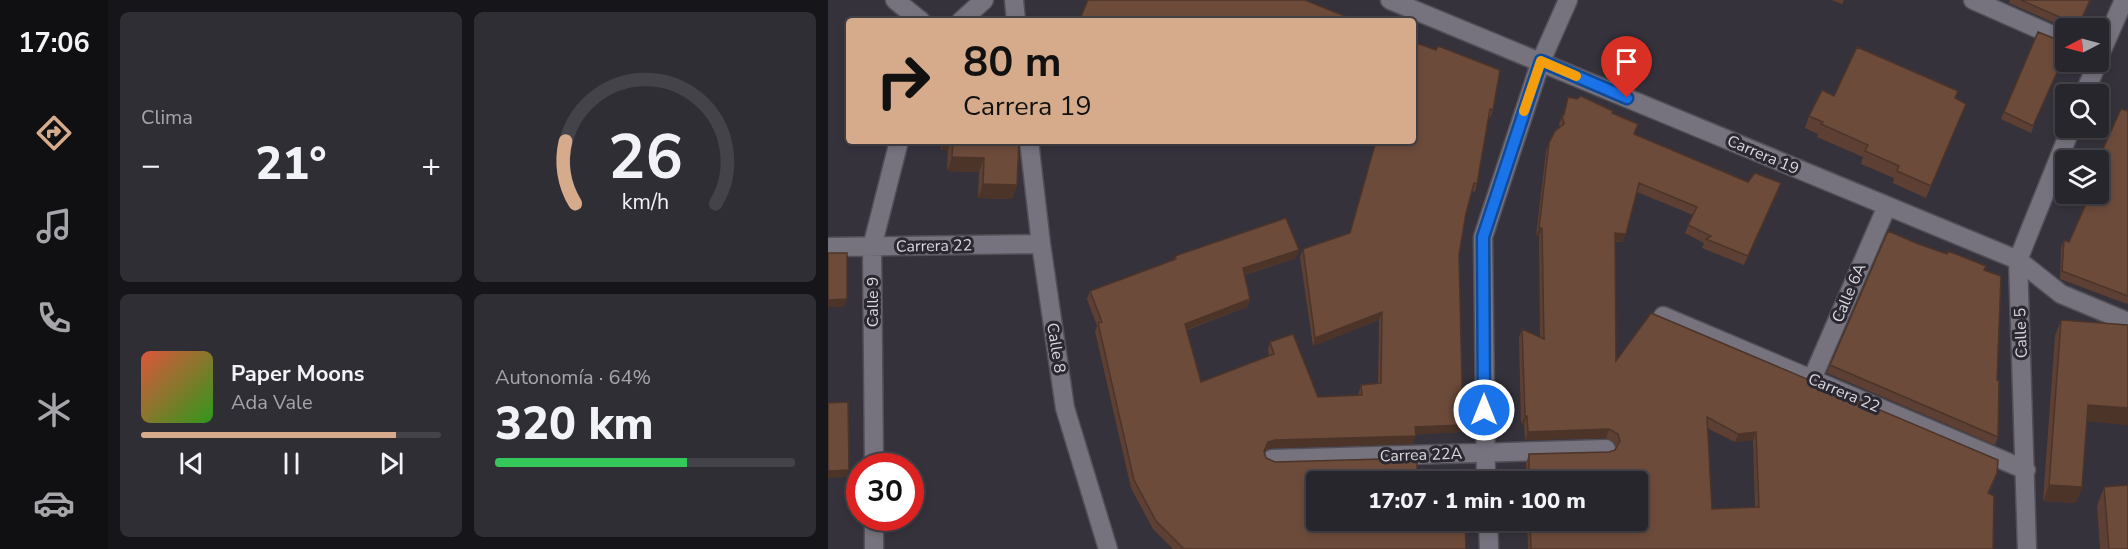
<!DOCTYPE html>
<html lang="es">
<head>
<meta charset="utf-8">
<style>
	:root { --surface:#28262d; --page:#302e35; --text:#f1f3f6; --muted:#a5a5aa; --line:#444349; --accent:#d6ab8b }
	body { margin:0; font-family:"Nunito Sans",sans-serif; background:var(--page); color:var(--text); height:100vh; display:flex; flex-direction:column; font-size:22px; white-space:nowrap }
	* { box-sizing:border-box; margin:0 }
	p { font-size:20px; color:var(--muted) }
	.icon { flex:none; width:33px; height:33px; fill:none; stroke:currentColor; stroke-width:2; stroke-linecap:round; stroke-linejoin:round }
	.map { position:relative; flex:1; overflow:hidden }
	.details { display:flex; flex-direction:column; gap:12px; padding:12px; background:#161519; width:720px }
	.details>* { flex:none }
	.top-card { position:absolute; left:18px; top:18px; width:570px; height:126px; border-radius:6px; box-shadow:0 3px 9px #0003,0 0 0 2px var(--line); background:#d6ab8b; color:#111; overflow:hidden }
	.needle { width:39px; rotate:264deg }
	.buttons { position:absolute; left:1227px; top:18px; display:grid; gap:12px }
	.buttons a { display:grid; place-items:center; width:54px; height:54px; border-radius:6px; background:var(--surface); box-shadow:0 3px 9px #0003,0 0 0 2px var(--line); font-size:30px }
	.speed { position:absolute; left:18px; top:453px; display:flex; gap:12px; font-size:30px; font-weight:700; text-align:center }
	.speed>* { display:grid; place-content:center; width:78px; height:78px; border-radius:50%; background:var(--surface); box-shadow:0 3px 9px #0003,0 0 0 2px var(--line); line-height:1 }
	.speed .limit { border:9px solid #d22; background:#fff; color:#111 }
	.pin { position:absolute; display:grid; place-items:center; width:51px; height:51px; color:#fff; margin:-62px -26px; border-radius:50% 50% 50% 0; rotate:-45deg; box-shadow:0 0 6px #0007 }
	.pin .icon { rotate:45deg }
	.me { position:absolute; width:66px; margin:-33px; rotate:0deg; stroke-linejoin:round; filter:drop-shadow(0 0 4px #0008) }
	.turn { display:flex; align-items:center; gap:21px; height:126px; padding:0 18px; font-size:27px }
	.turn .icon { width:78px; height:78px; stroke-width:2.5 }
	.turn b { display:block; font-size:42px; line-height:51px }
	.big { font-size:45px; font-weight:800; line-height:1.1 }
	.details .tile { flex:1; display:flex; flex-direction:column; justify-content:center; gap:9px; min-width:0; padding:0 21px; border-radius:9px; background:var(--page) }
	.details .dial { align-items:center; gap:0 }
	.dial svg { height:156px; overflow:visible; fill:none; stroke:var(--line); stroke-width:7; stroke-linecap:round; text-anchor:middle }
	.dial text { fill:var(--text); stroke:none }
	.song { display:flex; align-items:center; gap:18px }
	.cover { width:72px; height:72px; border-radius:9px; background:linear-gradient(135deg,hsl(10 70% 55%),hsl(110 70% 35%)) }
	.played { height:6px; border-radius:3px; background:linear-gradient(90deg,var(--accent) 85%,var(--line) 85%) }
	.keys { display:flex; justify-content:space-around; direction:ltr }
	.heat { display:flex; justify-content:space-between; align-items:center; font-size:33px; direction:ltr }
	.charge { height:9px; border-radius:4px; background:linear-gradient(90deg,#34c759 64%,var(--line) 0) }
	.details .tiles { flex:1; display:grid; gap:12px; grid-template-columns:repeat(2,1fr) }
	.trip { position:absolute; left:478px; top:471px; width:342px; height:60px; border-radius:6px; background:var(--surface); box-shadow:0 3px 9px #0003,0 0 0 2px var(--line); font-weight:800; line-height:60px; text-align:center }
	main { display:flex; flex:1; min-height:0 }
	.menu { display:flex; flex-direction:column; width:108px; justify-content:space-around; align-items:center; background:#100f12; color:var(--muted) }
	.menu .icon { width:42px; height:42px }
	.menu .active { color:var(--accent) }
	.menu b { font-size:27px; color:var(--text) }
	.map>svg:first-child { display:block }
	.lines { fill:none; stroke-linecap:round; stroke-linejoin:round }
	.minor-casing { stroke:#524f57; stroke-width:21 }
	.minor { stroke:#76737e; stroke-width:18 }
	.wall { fill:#5d4033; fill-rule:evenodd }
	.shaded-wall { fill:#4c3429 }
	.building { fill:#6c4b3b; stroke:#4c3429; stroke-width:1.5; fill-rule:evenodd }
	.route-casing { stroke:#114b97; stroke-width:15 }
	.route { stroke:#1a73e8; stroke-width:10 }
	.slow { stroke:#f59e0b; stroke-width:10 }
	.labels { text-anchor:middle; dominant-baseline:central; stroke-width:6; stroke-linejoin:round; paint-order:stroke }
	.street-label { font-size:16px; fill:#dad8de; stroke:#2b2832 }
</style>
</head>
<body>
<main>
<nav class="menu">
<b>17:06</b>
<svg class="icon active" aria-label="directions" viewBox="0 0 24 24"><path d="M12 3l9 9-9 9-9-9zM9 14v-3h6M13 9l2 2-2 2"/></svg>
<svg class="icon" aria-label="music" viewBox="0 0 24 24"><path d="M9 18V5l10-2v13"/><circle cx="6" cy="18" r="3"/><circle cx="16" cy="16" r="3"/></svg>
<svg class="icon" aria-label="phone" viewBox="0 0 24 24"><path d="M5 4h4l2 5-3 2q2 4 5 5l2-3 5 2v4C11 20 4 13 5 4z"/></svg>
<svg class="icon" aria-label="climate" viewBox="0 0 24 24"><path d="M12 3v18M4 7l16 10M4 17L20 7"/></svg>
<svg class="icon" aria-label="car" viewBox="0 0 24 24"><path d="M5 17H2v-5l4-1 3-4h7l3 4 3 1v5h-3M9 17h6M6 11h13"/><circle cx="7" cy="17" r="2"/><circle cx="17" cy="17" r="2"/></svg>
</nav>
<section class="details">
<div class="tiles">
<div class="tile"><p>Clima</p>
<div class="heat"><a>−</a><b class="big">21°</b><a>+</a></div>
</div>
<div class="tile dial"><svg viewBox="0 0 100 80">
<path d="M14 69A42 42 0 1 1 86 69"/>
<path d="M14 69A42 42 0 0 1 9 37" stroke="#d6ab8b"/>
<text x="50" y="56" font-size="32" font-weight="700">26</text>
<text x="50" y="72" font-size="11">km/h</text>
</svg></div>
<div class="tile">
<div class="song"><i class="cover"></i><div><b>Paper Moons</b><p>Ada Vale</p></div></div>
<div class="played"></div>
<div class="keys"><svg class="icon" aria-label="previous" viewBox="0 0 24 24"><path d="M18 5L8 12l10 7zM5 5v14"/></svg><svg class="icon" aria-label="pause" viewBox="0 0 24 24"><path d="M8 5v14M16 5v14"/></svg><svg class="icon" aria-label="next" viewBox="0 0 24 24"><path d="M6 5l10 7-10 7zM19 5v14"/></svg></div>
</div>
<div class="tile"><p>Autonomía · 64%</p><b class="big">320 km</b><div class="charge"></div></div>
</div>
</section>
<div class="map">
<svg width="1300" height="549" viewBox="0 0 1300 549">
	<rect width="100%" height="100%" fill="#35323c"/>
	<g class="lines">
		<defs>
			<path id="minor" d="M67 0 93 21
				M186 0 188 21
				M562 0 1190 260 1233 294 1300 322
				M1145 0 1238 41
				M133 21 156 0
				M1270 59 1296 0
				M1256 94 1270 62
				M201 141 213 244 237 408 280 549
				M0 247 213 244
				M835 316 1198 470
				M984 379 1059 206
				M444 459 778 449
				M46 466 44 247 71 141
				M658 482 655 237 713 61 740 0
				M46 518V549
				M660 520 661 549
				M1199 549 1190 260 1243 128"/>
		</defs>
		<use href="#minor" class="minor-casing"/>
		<use href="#minor" class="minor"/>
	</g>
	<path class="wall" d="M1003 0H1016L1014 4Z
		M1182 0H1263L1250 28H1238L1181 3Z
		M585 42 665 110 662 118 661 117 649 184 647 192 644 191 638 213 631 255 632 432 587 434 585 444 444 448 438 450 436 453 438 458 638 549H345L325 529 303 488 267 331 269 326 259 299 262 291 346 260 347 256 468 258 417 275 422 299 419 307 359 330 373 382 441 356 440 350 442 342 490 397 530 396 533 385 550 384 551 320 485 346 472 257 475 249 522 234 548 141H585Z
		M1238 43 1203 133 1173 119 1176 112Z
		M1006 96 1127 99 1138 104 1098 198 1065 183 1066 178 1033 164 1035 157 989 137 990 134 977 128 981 116Z
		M740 97 784 114 806 134 920 182 950 192 916 265 874 248 876 243 857 233 865 215 809 192 794 242H787L788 361 1166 482 1161 493 1165 549H700L699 520H810V482H698V463L701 454 781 452 787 450 789 448 787 443 778 438 697 440 696 424H693L691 337 694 329 712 338 711 236H708L718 151 721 143 732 127 731 124 735 115ZM879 428 907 442 925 440 927 507 884 509Z
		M1300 111V302L1299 304 1232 279 1233 248 1236 240 1241 242 1258 202 1252 200 1255 194H1270Z
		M113 141H191L189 185 184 199 150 198 151 172 119 171 120 150H113Z
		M1088 243 1156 270 1169 380 1170 437 1167 445 999 373 1002 365Z
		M1233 320 1300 366V425L1259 421 1254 487 1248 503 1215 501 1227 336Z
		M1276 487 1300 549H1272L1269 506Z"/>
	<path class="shaded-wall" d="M116 141H123L120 150H113Z
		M124 157 156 158 151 172 119 171Z
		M953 183 950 192 916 265 920 256Z
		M155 184 189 185 184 199 150 198Z
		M711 228H714L711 236H708Z
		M787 233 798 234 794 242 784 241Z
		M471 250 468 258 412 276 415 268Z
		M19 299 16 307H0V300Z
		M422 299 419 307 354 331 357 324Z
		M554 312 551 320 485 346 487 338Z
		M1260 405 1300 408V425L1254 421Z
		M697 416H699L696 424H693Z
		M635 425 632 432 584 435 587 427Z
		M781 429 778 438 697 440 700 432Z
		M928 432 925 440 907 442 910 434Z
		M588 436 585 444 444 448 438 450 433 459 440 442 447 440Z
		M21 470 18 477 0 478V471Z
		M1221 485 1254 487 1248 503 1215 501Z"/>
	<path class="building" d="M260 0H477L529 21H251Z
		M1193 0H1262L1250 27 1245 23Z
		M1210 32 1238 43V52L1205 126 1176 112Z
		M585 42 608 50 610 46 672 70 665 110 662 109 649 184 646 183 638 213 631 255 635 425 587 427 588 436 447 440 440 442 436 451 438 458 447 462 589 458V474H631V482H489V520H637L638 549H356L328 521 306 480 270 323 274 322 262 291 348 259 347 256 458 218 471 250 415 268 422 299 357 324 373 382 446 354 442 342 465 334 490 397 534 395 533 385 553 383 554 312 487 338 475 249 522 233 548 141H585Z
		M1029 47 1130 91 1127 98 1138 104 1103 186 1069 171 1071 166 1037 151 1040 145 993 124 995 122 981 116 994 90 1006 96Z
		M753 96 785 111 784 113 810 124 806 134 920 182 927 173 953 183 920 256 878 239 883 236 860 225 869 207 811 183 798 234 787 233 788 361 823 313 1170 460 1169 473 1160 493 1166 496 1165 549H703L702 520H810V482H701V454L781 452 787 450 792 441 790 434 781 429 700 432 699 416H697L694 329 716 339 714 228H711L721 143 727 131 736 124 734 115H736L740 97 749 99ZM879 417 910 434 928 432 931 507 884 509Z
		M1293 109 1300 111V296L1234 271 1236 240 1241 242 1262 195 1259 194H1270V160Z
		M125 141H191L189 185 155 184 156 158 124 157Z
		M1060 231 1088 243 1119 254 1120 251 1158 266 1156 270 1173 276 1169 380 1171 381 1170 437 1002 365Z
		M0 253H19V299L0 300Z
		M1233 320 1300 325V408L1260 405 1254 487 1221 485Z
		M20 402 21 470 0 471V403Z
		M1300 485V549H1281L1276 487Z"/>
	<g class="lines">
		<defs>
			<path id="route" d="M656 410 655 237 713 61 799 98"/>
		</defs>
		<use href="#route" class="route-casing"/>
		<use href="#route" class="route"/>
		<path class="slow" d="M696 111 713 61 748 76"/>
	</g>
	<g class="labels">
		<g class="street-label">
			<text transform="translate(935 155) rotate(23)">Carrera 19</text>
			<text transform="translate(106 246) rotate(-1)">Carrera 22</text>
			<text transform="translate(1021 293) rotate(-67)">Calle 6A</text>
			<text transform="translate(45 302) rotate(-90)">Calle 9</text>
			<text transform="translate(1193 333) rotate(-92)">Calle 5</text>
			<text transform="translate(228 348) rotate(81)">Calle 8</text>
			<text transform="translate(1016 393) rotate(23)">Carrera 22</text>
			<text transform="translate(593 455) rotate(-2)">Carrea 22A</text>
		</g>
	</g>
</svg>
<div class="buttons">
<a><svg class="needle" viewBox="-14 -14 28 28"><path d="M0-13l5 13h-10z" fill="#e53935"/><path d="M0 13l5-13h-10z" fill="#a5a5aa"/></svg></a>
<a><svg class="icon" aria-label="search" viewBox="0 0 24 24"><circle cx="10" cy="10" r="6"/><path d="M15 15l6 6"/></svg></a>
<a><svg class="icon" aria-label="layers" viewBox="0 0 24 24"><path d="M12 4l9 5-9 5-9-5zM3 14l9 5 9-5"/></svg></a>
</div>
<div class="speed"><div class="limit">30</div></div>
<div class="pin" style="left:799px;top:98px;background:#d93025"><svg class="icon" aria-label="arrive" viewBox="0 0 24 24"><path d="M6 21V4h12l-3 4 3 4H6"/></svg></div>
<svg class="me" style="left:656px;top:410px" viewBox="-20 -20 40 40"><circle r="17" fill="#1a73e8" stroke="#fff" stroke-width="3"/><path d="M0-11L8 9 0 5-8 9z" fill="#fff"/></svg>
<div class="trip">17:07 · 1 min · 100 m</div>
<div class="top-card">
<div class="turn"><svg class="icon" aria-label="right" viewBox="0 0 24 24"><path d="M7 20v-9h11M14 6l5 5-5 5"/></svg><div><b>80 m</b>Carrera 19</div></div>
</div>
</div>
</main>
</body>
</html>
